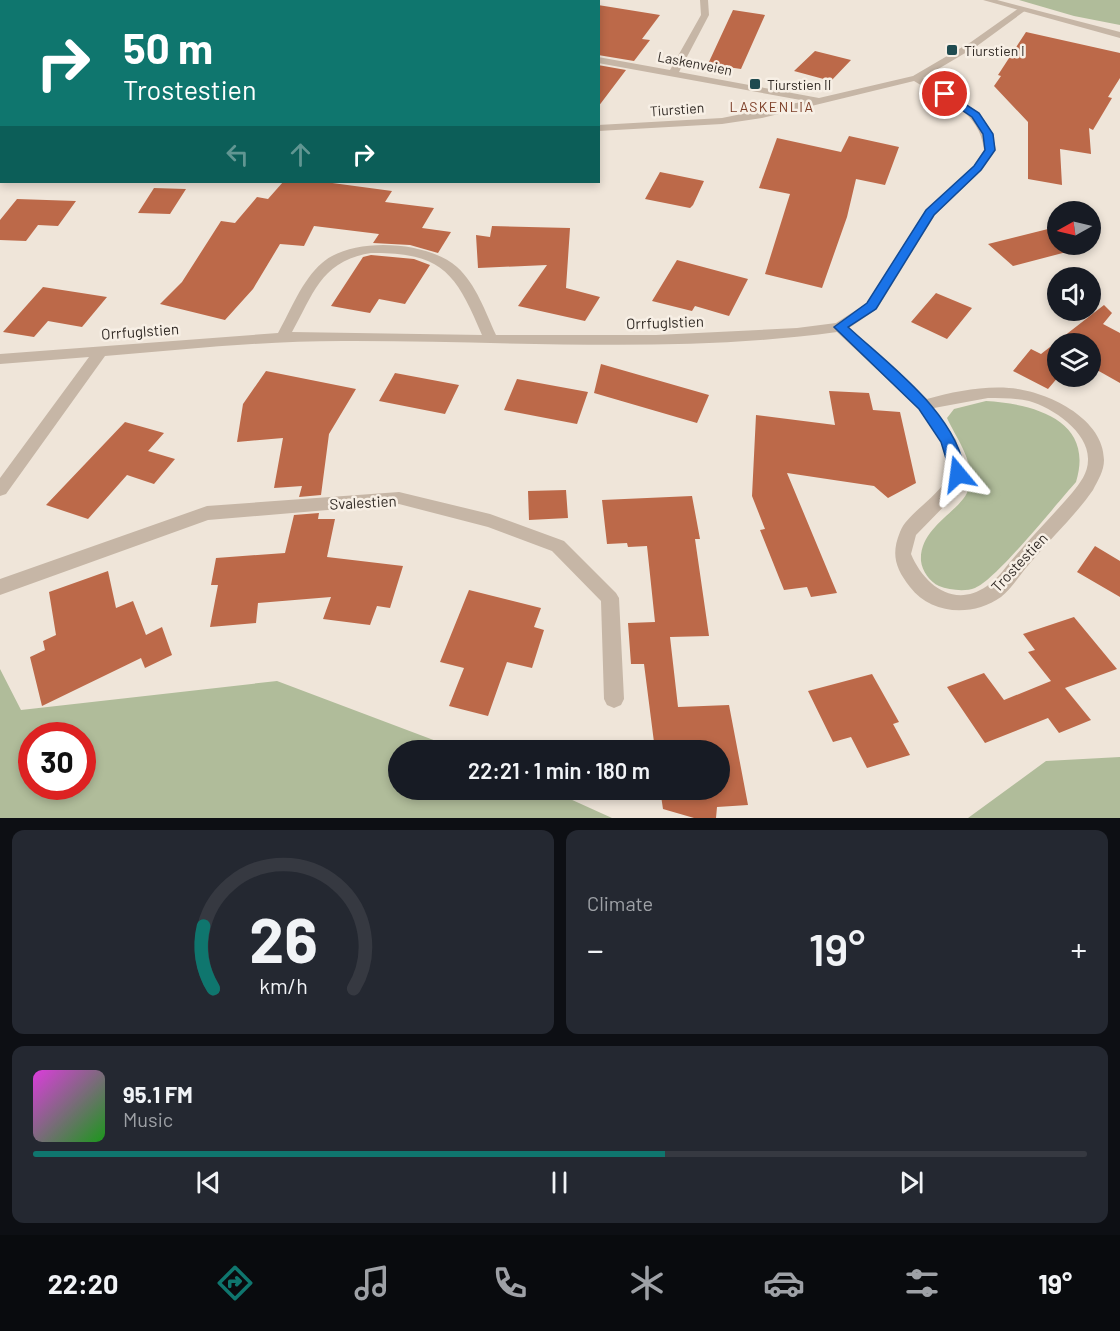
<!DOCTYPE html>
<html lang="en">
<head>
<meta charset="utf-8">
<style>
	:root { --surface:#171b24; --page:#242831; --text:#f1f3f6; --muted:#9ea1a6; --line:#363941; --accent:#0f766e }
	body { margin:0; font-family:Barlow,sans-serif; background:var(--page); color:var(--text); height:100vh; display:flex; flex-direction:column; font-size:22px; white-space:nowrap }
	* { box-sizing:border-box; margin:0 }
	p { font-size:20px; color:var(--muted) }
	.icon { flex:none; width:33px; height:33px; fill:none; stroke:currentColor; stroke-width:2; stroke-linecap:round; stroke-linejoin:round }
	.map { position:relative; height:818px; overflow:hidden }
	.panel { display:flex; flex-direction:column; gap:12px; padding:12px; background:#0d0f14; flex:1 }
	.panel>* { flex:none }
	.hud { position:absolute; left:0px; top:0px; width:600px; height:183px; box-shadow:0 3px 9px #0003; background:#0f766e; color:#fff; overflow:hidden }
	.needle { width:39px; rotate:262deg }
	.tools { position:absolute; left:1047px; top:201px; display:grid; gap:12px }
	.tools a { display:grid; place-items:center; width:54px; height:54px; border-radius:50%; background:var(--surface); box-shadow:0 3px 9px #0003; font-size:30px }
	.speed { position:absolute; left:18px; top:722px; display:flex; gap:12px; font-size:30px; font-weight:700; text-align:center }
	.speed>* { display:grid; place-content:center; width:78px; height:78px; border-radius:50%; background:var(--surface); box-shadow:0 3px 9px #0003; line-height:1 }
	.speed .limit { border:9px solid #d22; background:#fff; color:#111 }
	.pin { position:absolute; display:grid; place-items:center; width:51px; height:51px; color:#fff; margin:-26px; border:3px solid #fff; border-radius:50%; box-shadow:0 2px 6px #0007 }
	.me { position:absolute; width:66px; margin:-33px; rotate:344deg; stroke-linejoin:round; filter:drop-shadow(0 0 4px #0008) }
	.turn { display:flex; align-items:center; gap:21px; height:126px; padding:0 24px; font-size:27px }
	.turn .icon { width:78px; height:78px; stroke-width:2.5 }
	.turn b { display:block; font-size:42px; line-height:51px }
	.lanes { display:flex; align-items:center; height:57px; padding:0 24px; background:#0003; justify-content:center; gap:30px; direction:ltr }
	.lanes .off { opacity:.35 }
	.big { font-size:45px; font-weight:600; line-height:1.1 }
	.panel .tile { flex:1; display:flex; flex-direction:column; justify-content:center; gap:9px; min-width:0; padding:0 21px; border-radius:12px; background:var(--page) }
	.panel .dial { align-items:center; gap:0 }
	.dial svg { height:156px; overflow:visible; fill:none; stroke:var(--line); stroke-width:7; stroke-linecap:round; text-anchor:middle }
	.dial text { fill:var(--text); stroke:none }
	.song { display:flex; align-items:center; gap:18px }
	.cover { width:72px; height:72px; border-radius:9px; background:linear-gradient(135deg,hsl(300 70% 55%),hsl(120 70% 35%)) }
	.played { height:6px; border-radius:3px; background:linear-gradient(90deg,var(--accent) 60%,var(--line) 60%) }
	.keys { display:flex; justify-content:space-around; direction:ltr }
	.heat { display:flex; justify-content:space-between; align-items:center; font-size:33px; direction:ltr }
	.panel .tiles { flex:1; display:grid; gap:12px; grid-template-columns:1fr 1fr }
	.tile:last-child { grid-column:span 2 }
	.trip { position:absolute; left:388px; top:740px; width:342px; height:60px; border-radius:30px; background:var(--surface); box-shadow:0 3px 9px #0003; font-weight:600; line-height:60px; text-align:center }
	.tabs { display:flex; height:96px; justify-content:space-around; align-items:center; background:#090b0e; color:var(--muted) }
	.tabs .icon { width:42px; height:42px }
	.tabs .on { color:var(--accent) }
	.tabs b { font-size:27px; color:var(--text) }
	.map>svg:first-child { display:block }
	.green { fill:#b0bc9a; fill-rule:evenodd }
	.building { fill:#bc6949 }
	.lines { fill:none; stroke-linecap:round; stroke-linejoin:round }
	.service { fill:#c6b6a6; fill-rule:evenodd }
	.minor { fill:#c6b6a6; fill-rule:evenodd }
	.tertiary { fill:#c6b6a6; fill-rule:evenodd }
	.route { fill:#1a73e8; stroke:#114b97; stroke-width:1.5 }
	.poi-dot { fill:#1f4b50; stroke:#f7efe5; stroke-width:2 }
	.labels { text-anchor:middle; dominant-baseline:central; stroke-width:5; stroke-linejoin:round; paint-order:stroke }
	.far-poi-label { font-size:14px; fill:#322b26; stroke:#f7efe5; text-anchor:start }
	.far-street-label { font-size:14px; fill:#322b26; stroke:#f7efe5 }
	.far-neighbourhood-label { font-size:14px; letter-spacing:1.5px; fill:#7b3d26; stroke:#f7efe5 }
	.street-label { font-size:15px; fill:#322b26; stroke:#f7efe5 }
</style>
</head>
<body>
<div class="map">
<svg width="1120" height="818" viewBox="0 0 1120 818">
	<rect width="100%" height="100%" fill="#efe5d9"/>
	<path class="green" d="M1019 0H1120V25L1074 16Z
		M986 401C1034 404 1095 420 1076 482 1057 503 996 580 975 588 965 592 949 590 939 586 930 582 922 571 921 561 919 525 965 510 969 487 975 461 957 440 947 418L954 409Z
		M0 669 21 710 277 681 460 750H399V789H548L612 818H0ZM32 735H82V786H32Z
		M1120 757V818H968L1046 761Z"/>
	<path class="building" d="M598 5 660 15 642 39 650 40 634 61 598 55Z
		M733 10 765 15 741 69 708 64Z
		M1026 32 1120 53V78L1108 97 1112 98 1093 130 1089 128 1091 154 1060 149 1062 185 1028 179V122L994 86 1001 76 998 75Z
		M815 51 851 60 831 81 794 71Z
		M598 65 626 70 598 107Z
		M849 136 899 147 885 185 856 179 847 217 822 288 765 274 790 194 759 188 777 138 841 152Z
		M660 172 704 181 693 205 690 208 645 199Z
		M283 182H325L392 191 385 202 434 208 422 228 451 232 438 253 410 245 373 243 379 234 314 226 304 246 280 244 253 289 225 320 160 304 182 282 221 221 235 223 257 197 268 199Z
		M154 188 186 189 170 214 138 213Z
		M17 199 76 201 58 226 38 225 26 241 0 240V220Z
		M492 226 570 228 566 288 600 297 585 321 518 306 547 265 478 268 476 235 490 237Z
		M1052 228 1058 233V244H1072L1078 249 1013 266 988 244Z
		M371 255 414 259 430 265 405 304 379 299 370 313 331 306 363 257Z
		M677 260 748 279 729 316 695 306 692 311 652 301Z
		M43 287 107 297 82 327 48 321 34 337 3 332Z
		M936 293 972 308 947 339 911 322Z
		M1104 305 1112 313 1103 324 1120 333V383L1097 370 1094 373 1090 371V344H1058L1059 376 1048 389 1013 371 1031 349 1041 354Z
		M601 364 709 395 697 423 594 393Z
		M266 371 356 389 329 434 321 495 299 497 302 486 274 488 283 438 237 442 243 404Z
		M395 373 459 385 445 414 379 401Z
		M517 379 588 392 577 424 504 410Z
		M829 391 869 393 873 410 900 412 916 483 888 498 874 486 787 473 837 593 811 597 807 587 784 590 760 530 765 529 752 496 756 415 835 425Z
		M125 422 164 433 148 451 175 459 154 484 127 475 88 519 46 505Z
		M566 490 568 518 529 520 528 491Z
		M692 496 700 539H695L709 636 670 637 678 707 729 705 748 805 717 807 716 818H694L663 809 660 789H720V750H655L644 664H631L628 623 655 622 647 546 628 547 627 543 607 544 602 500Z
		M319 513 318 519H335L327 557 403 566 390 608 377 606 370 625 323 619 331 597 258 603 256 623 210 627 218 585H211L216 558 285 553 294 515Z
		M1095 546 1120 561V597L1077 572Z
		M108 571 116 608 133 601 146 635 162 627 172 655 145 668 141 658 42 706 30 657 45 650 43 641 56 635 49 592Z
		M469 590 541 608 534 627 544 630 532 668 507 662 488 716 449 706 464 668 440 662Z
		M1074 617 1117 669 1065 688 1091 720 1059 733 1048 718 985 743 947 687 984 673 1004 700 1051 681 1028 652 1035 650 1023 634Z
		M872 674 899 722 893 724 910 755 867 768 851 737 833 742 808 691Z"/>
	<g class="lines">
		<path class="service" d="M0 96H2V102H0Z"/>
		<path class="minor" d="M149 0H160L148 2Z
			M700 0H708L709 15 679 72 819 98 913 76 971 42 1019 8 1026 10 977 46 923 78C955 98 990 109 996 150L982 170 935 215 877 309 849 328 927 399C953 392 981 386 1009 388 1044 390 1104 417 1104 460 1104 471 1098 480 1093 490 1075 516 1051 538 1031 562 1021 573 1012 588 1001 597 973 617 931 615 910 587 895 568 891 554 900 532 907 513 939 497 950 474L941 441 919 409 837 332C677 354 516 341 355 341 272 340 189 349 105 356L6 494 0 496V478L89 357 0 364V354L278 333C291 310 302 280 322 263 352 236 428 241 457 267 476 284 486 313 496 335H656L797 328 836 323 867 303 926 210 974 166 984 150C980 111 945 100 914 81L762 118 722 124 598 131V125L722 118 806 101 598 63V57L670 70 701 15ZM371 253C442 252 456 273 482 335L292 332C314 293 321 261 371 253ZM988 398C1002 398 1016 398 1029 401 1053 408 1089 432 1088 460 1088 473 1080 483 1072 493 1054 514 1034 534 1016 555 1007 565 998 579 987 586 954 609 924 585 911 554L916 535 957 493 966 474 956 440 934 408Z
			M0 20H2V26H0Z
			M399 492 490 514 564 541 616 593 619 598 624 699 621 705 614 708 607 705 604 699 601 601 552 551 488 527 399 504 208 520 0 595V579L207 506Z"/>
		<path class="tertiary" d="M983 0H997L1120 32V38Z"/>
	</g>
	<path class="route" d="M945 91 979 113 993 134 995 150 981 170 934 215 876 309 848 327C889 365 959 415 965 474L958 480 952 478 941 442 919 409 834 327 867 303 926 210 974 166 985 150 983 134 972 117 941 96V92Z"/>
	<g class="poi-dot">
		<rect x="946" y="44" width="12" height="12" rx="3"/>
		<rect x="749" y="78" width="12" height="12" rx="3"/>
	</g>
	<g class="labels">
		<g class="far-poi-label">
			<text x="964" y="50">Tiurstien I</text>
			<text x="767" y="84">Tiurstien II</text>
		</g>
		<g class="far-street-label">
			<text transform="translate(695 63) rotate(11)">Laskenveien</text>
			<text transform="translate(677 109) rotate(-4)">Tiurstien</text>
		</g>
		<g class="far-neighbourhood-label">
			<text x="772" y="106">LASKENLIA</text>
		</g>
		<g class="street-label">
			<text transform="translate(665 322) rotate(-2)">Orrfuglstien</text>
			<text transform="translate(140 331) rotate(-4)">Orrfuglstien</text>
			<text transform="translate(363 502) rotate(-3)">Svalestien</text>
			<text transform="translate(1019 562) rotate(-47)">Trostestien</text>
		</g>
	</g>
</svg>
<div class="tools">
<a><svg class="needle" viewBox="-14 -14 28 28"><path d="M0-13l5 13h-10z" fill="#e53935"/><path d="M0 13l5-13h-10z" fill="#9ea1a6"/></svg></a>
<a><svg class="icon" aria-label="sound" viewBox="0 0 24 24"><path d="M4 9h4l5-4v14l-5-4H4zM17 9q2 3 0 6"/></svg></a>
<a><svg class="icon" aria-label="layers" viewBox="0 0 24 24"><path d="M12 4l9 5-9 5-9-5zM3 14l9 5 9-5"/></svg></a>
</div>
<div class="speed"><div class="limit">30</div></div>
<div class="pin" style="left:945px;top:94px;background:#d93025"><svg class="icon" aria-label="arrive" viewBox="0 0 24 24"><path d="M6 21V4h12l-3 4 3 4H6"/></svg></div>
<svg class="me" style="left:958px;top:474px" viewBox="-20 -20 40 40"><path d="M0-17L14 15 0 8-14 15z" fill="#1a73e8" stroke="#fff" stroke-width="4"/></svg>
<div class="trip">22:21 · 1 min · 180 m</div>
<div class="hud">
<div class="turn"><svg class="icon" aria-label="right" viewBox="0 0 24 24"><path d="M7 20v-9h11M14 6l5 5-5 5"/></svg><div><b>50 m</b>Trostestien</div></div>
<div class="lanes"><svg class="icon off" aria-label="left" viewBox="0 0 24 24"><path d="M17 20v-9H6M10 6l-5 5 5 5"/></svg><svg class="icon off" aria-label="ahead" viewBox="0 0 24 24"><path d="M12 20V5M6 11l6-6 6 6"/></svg><svg class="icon" aria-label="right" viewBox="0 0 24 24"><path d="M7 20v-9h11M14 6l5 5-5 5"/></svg></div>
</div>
</div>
<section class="panel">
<div class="tiles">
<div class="tile dial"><svg viewBox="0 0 100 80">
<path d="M14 69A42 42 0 1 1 86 69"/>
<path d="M14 69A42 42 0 0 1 9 37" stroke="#0f766e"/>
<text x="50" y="56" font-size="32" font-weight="700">26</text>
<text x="50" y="72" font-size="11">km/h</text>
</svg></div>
<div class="tile"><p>Climate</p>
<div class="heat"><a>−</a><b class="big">19°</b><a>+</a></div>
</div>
<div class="tile">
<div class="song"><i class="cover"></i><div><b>95.1 FM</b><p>Music</p></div></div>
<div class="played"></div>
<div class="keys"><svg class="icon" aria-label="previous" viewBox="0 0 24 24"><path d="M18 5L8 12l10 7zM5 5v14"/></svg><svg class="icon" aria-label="pause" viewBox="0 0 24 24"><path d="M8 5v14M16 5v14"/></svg><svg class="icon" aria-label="next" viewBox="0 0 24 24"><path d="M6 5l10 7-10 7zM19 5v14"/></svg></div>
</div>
</div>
</section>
<nav class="tabs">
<b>22:20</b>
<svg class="icon on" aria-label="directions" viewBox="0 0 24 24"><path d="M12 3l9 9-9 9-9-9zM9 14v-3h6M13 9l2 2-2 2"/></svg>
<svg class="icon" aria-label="music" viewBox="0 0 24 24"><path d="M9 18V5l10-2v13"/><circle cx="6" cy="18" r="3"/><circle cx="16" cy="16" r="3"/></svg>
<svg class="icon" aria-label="phone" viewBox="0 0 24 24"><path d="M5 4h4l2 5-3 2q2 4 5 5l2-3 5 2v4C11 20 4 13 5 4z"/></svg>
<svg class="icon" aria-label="climate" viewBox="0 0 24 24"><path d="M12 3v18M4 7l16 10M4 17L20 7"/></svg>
<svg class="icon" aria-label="car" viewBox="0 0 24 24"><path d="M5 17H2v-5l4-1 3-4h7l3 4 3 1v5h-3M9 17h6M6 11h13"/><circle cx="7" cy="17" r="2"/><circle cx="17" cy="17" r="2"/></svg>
<svg class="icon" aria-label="filters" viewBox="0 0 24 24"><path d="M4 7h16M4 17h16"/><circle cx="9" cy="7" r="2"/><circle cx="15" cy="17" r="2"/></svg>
<b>19°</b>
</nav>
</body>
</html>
